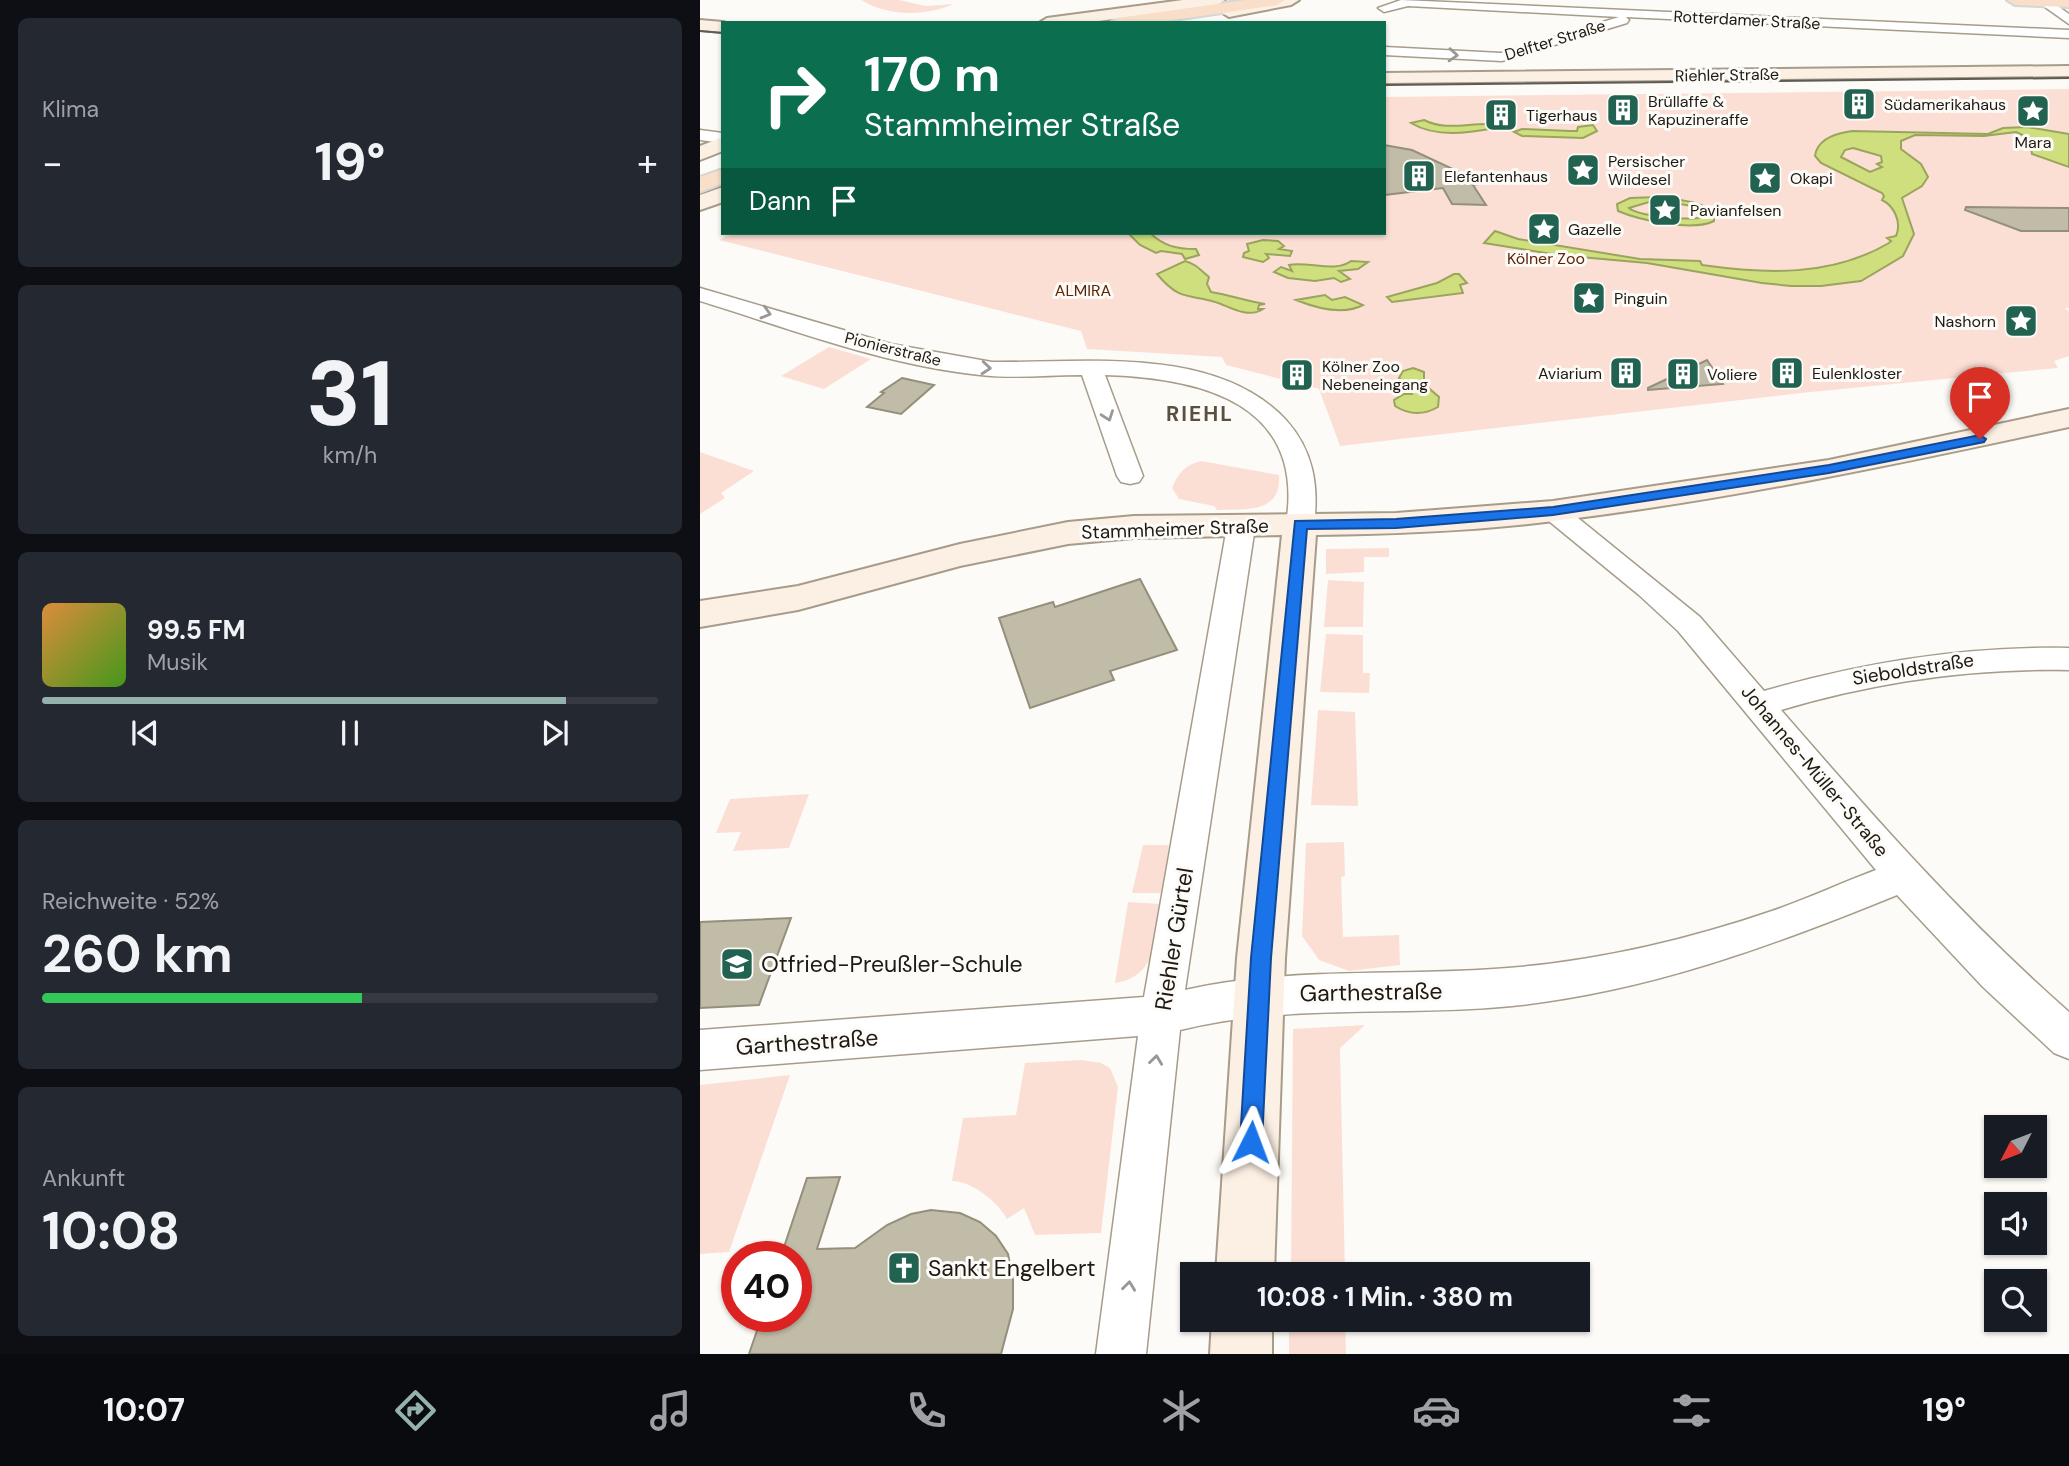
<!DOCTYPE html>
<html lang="de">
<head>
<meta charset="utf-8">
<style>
	:root { --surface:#171b24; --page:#242831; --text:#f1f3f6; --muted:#9ea1a6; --line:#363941; --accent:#94b2ab }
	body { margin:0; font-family:"DM Sans",sans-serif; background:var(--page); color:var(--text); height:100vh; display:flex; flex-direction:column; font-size:26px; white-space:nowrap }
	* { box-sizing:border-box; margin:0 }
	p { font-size:23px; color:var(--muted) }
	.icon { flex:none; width:38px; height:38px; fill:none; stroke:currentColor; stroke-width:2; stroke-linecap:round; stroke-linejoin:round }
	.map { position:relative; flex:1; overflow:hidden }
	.drawer { display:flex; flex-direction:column; gap:18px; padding:18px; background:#0d0f14; width:700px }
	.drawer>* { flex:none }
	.hud { position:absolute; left:21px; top:21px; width:665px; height:214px; border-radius:0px; box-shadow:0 2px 5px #0004; background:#0b6e4f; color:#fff; overflow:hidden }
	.needle { width:46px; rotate:228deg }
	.tools { position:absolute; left:1284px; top:1115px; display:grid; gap:14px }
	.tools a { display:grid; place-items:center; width:63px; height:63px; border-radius:0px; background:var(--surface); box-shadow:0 2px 5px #0004; font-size:35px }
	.speed { position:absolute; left:21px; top:1241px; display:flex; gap:14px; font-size:35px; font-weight:700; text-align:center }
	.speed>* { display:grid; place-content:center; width:91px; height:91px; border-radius:50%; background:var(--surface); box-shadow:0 2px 5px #0004; line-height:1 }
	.speed .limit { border:10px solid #d22; background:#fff; color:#111 }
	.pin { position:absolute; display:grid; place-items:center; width:60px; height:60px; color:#fff; margin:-72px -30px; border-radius:50% 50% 50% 0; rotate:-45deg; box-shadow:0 0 7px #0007 }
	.pin .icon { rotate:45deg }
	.me { position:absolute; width:77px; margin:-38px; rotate:3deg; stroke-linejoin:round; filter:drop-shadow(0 0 5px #0008) }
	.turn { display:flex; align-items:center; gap:24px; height:147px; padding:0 28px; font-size:32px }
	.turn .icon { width:91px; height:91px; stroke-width:2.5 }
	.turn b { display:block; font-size:49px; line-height:60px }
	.then { display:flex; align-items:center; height:66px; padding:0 28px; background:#0003; gap:14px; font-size:26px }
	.big { font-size:52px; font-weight:700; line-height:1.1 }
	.drawer .widget { flex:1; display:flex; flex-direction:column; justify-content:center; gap:10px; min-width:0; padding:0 24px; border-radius:10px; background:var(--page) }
	.drawer .dial { align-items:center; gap:0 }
	.dial b { font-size:91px; line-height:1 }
	.song { display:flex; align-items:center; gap:21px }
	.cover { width:84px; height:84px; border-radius:10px; background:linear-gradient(135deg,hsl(30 70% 55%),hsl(100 70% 35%)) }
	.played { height:7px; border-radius:4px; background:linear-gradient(90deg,var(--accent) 85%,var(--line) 85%) }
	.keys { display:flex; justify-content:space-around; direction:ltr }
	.heat { display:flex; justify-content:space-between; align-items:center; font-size:38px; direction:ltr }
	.charge { height:10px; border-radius:5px; background:linear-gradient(90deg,#34c759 52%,var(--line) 0) }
	.trip { position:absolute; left:480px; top:1262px; width:410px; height:70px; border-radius:0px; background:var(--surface); box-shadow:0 2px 5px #0004; font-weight:700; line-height:70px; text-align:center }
	.menu { display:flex; height:112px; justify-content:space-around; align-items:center; background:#090b0e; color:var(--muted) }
	.menu .icon { width:49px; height:49px }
	.menu .on { color:var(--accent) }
	.menu b { font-size:32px; color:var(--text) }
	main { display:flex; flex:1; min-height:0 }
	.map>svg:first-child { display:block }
	.green { fill:#fcdfd4 }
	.water { fill:#cfdf7d; stroke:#9aa45d; stroke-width:2; fill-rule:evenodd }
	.building { fill:#c0bca7; stroke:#938f7b; stroke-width:2 }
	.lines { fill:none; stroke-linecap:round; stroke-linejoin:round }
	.street-casing { stroke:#a79c89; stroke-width:3 }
	.secondary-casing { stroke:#a79c89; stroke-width:4 }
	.primary-casing { stroke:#d6d6d4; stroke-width:4 }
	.street { fill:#fff; fill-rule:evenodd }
	.secondary { fill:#fcefe4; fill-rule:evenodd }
	.primary { fill:#f9dfc9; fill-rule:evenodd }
	.tram { stroke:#5e5a54; stroke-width:2 }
	.oneway { stroke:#9a9894 }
	.route { fill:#1a73e8; stroke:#114b97; stroke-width:2 }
	.labels { text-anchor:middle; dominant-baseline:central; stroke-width:6; stroke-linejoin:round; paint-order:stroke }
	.far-street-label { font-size:16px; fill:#1e1912; stroke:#fdfbf7 }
	.far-poi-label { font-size:16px; fill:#1e1912; stroke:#fdfbf7; text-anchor:start }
	.far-park-label { font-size:16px; fill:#5e2406; stroke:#fdfbf7 }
	.street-label { font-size:19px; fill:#1e1912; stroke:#fdfbf7 }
	.far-district-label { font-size:21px; font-weight:bold; letter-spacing:2px; fill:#5a503f; stroke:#fdfbf7 }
	.near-street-label { font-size:23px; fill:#1e1912; stroke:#fdfbf7 }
	.near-poi-label { font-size:23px; fill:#1e1912; stroke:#fdfbf7; text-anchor:start }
</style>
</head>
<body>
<main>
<section class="drawer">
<div class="widget"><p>Klima</p>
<div class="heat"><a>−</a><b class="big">19°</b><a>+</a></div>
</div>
<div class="widget dial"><b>31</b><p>km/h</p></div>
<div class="widget">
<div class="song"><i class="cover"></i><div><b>99.5 FM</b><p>Musik</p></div></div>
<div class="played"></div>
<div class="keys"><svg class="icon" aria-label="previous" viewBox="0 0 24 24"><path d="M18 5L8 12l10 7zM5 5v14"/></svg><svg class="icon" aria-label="pause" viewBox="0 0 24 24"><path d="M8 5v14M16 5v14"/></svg><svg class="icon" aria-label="next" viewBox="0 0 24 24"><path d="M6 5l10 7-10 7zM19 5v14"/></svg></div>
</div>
<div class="widget"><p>Reichweite · 52%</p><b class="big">260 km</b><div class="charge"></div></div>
<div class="widget"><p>Ankunft</p><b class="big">10:08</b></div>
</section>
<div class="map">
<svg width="1369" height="1354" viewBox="0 0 1369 1354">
	<rect width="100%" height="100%" fill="#fdfbf7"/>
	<path class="green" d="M161 0H199L226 6 254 4C227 16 188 17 161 0Z
		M1369 89V308H1365L1369 312V356L1354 361 1358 368 1101 393 640 446 619 389 526 365 522 357 387 349 381 331 19 240 35 233H684V97Z
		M129 347 171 359 124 389 81 376Z
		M0 452 54 471 21 493 25 498 0 514Z
		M501 461 579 475C582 514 545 509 517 510L514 506 479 499 472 488C478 473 485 465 501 461Z
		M689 548V557H664V572L626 574V549Z
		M628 580 664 582 663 627H624Z
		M626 634 663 635V673H670L669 693 620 692Z
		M618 710 655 712 658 806 611 805Z
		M109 794 89 848 33 851 41 832 16 833 30 799Z
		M644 842 645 876 641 877 643 937 699 935 700 965 649 971 619 960 612 950 602 936 606 843Z
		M443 845H469L462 893H432Z
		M428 902 460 904C457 937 457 977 415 983Z
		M665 1025 640 1048 645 1274H591L593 1029Z
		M382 1060 401 1063 410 1068 418 1087 401 1233 335 1235 324 1208 307 1219C298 1202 272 1181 252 1181L263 1118 316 1115 325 1063Z
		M90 1075 29 1252 0 1254V1085Z
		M589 1320H645L646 1354H589Z"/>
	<path class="water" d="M724 120C745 131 768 123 790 124L795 128C768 133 736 138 711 123Z
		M893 125 897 131 883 138 822 136 814 132 822 129 870 131H877L878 127Z
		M1327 127 1369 134V167L1332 154 1329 138 1316 132 1284 136 1215 135 1201 141V149L1221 164 1228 177 1222 186 1202 198 1214 234 1203 256 1161 281 1121 286H1091L1062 283 947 263 858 255 784 243 795 231 818 239 940 259 1000 261 1002 265C1066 274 1131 277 1189 243L1191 241 1187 238 1196 236C1202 222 1194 206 1182 200L1184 196 1182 193 1121 163 1115 156C1117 138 1138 133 1152 131L1288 134 1303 128ZM1153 148 1181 156 1182 162 1177 164 1182 167 1170 172 1141 157 1145 150Z
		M958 197C978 200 997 200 1014 212V221C993 232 939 220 918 211L917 204 930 198ZM949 202 980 204 992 206 1002 213V217C991 221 937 216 929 208Z
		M428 233H450C464 246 476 249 496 249L499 255 485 259 482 254 461 251 456 253 440 245Z
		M563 240 578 241 584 246 579 249 592 251 590 256 566 254 569 258 563 262 543 257 544 253 549 251 547 244Z
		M485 261C498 265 500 270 509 277L507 284 511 292C530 295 546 301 565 304L559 305 558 309H563C550 318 533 309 521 304 491 292 483 305 457 274Z
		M651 261 668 262 658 269 639 271 650 279 641 282 634 278 615 281 588 278 574 272 581 267 592 271 589 265C607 261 636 273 651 261Z
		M754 274H759L767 283 760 285 763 293 692 302 687 297 737 283Z
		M625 295 632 300 645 297 663 305C643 316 616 308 596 300Z
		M713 368 724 372V384L739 397 738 407C724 415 709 415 695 406L694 400 704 394H712L709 387 699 378 703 371Z"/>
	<path class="building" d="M684 145 712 150 783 183 773 185 786 205 752 204 743 188 684 195Z
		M1266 207 1369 208V231H1321L1265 210Z
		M1007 360 1023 384 948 390V388Z
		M202 378 234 385 201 414 167 407 184 393 181 392Z
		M440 579 477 650 410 671 414 680 330 708 299 618 353 602 355 607Z
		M91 918 59 1005 0 1008V922Z
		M140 1177 117 1249 155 1248 187 1225 211 1214 231 1210 260 1213 280 1222 296 1236 308 1254 313 1280V1309L301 1354H49L62 1316H96V1256H81L107 1178Z"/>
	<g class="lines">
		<defs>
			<path id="street" d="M701 0 1369 30V38L926 17 929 20 927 23 802 61 684 55 685 47 801 53 919 17 708 6 684 12 678 8Z
				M1335 0H1349L1369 14V24Z
				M0 130 23 133V143L0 140Z
				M0 288 191 344 292 362C385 363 516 345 586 420 613 450 619 485 614 524L610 530 600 533 590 530 586 524C606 403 502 378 405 375L443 476 439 482 430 484 421 482 417 476 382 375C348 375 314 379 280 375 184 365 91 329 0 301Z
				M853 503 862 505 1000 617 1064 691C1165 662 1264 646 1369 648V670C1271 668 1175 682 1081 710 1173 816 1263 919 1369 1012V1059L1354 1053 1283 987 1197 895C1072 946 947 992 812 1006 701 1017 589 1003 480 1030L446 1354H396L438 1036 0 1070V1030L444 997 527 527 531 521 541 518 551 521 555 527 485 990C591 966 701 977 808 968 897 961 987 940 1072 911 1107 899 1141 883 1176 870L978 631 939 595 844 517 840 511 844 505Z"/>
			<path id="secondary" d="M483 0H525L517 5 384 23H339L347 18Z
				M567 0H599L591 5 529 17 521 12 523 9Z
				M0 20 23 22 26 23H23V32L0 30Z
				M1369 66V76L684 83V73Z
				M23 137V151L0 160V146Z
				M23 187V202L0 210V195Z
				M1369 409V427C1198 464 1027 500 854 521 775 531 695 534 616 535L585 958 574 1274H516L537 958 582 535 434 538 368 544 260 566 98 610 0 627V601L98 586 260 544 368 522 434 516 696 513 853 501 1129 460Z
				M512 1320H572V1354H510Z"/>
			<path id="primary" d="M545 0H585L577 5 453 23H410L418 18Z
				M1307 0H1369V7L1315 5Z
				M23 169V183L0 192V177Z"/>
		</defs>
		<use href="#street" class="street-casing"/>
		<use href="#secondary" class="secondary-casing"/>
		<use href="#primary" class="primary-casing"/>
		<use href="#street" class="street"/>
		<use href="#secondary" class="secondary"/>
		<use href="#primary" class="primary"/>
		<path class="tram" d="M0 31 23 33
			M684 85 1369 78"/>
	</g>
	<defs><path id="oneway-chevron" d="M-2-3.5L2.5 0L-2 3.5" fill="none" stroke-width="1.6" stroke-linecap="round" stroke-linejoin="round" transform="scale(1.75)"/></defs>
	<g class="oneway">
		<use href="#oneway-chevron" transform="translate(753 55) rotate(4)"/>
		<use href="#oneway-chevron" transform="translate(66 313) rotate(16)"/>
		<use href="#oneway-chevron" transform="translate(286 368) rotate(5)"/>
		<use href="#oneway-chevron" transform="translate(408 416) rotate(70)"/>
		<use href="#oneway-chevron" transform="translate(456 1060) rotate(-83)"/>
		<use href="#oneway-chevron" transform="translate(429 1286) rotate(-83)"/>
	</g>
	<path class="route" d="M1280 435 1286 439 1284 442 1129 473 853 515 696 528 607 529 571 958 562 1142 559 1149 551 1153 543 1149 540 1142 551 958 595 521 696 519 853 507 1129 465Z"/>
	<defs>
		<symbol id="building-square" viewBox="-11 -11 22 22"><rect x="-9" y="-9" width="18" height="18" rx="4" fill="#226250" stroke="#fdfbf7"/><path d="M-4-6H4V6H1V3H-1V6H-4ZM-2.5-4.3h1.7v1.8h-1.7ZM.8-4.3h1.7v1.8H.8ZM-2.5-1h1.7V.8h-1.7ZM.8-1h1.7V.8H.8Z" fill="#fff"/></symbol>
		<symbol id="sight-square" viewBox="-11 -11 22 22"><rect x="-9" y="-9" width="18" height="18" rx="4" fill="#226250" stroke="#fdfbf7"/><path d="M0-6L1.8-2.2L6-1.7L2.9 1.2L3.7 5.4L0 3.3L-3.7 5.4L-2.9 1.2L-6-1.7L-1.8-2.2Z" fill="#fff"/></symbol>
		<symbol id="school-square" viewBox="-11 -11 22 22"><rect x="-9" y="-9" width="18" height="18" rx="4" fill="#226250" stroke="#fdfbf7"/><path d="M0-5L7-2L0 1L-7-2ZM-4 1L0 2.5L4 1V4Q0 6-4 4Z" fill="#fff"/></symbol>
		<symbol id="church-square" viewBox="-11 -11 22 22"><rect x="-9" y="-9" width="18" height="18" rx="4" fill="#226250" stroke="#fdfbf7"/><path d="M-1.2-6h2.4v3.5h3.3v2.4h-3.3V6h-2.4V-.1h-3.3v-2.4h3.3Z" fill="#fff"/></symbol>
	</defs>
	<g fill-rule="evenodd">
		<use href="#building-square" x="1140" y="85" width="38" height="38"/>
		<use href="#building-square" x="904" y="91" width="38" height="38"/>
		<use href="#sight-square" x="1314" y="92" width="38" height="38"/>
		<use href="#building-square" x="782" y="96" width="38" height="38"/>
		<use href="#sight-square" x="864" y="151" width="38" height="38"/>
		<use href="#building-square" x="700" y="157" width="38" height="38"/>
		<use href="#sight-square" x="1046" y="159" width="38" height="38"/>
		<use href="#sight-square" x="946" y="191" width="38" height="38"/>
		<use href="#sight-square" x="825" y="210" width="38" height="38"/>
		<use href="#sight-square" x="870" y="279" width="38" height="38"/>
		<use href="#sight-square" x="1302" y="302" width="38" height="38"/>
		<use href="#building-square" x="907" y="354" width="38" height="38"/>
		<use href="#building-square" x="1068" y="354" width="38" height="38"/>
		<use href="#building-square" x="964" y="355" width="38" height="38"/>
		<use href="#building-square" x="578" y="356" width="38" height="38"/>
		<use href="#school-square" x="18" y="945" width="38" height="38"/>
		<use href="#church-square" x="185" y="1249" width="38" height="38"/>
	</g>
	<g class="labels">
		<g class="far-street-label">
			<text transform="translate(1047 20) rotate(3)">Rotterdamer Straße</text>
			<text transform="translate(855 40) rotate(-17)">Delfter Straße</text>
			<text transform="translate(1027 75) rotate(-1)">Riehler Straße</text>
			<text transform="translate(193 349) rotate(14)">Pionierstraße</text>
		</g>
		<g class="far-poi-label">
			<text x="948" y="101">Brüllaffe &amp;<tspan x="948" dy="18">Kapuzineraffe</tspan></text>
			<text x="1184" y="104">Südamerikahaus</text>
			<text x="826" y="115">Tigerhaus</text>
			<text x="1333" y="142" text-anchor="middle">Mara</text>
			<text x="908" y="161">Persischer<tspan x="908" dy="18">Wildesel</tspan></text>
			<text x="744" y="176">Elefantenhaus</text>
			<text x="1090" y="178">Okapi</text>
			<text x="990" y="210">Pavianfelsen</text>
			<text x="868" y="229">Gazelle</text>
			<text x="914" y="298">Pinguin</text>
			<text x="1296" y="321" text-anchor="end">Nashorn</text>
			<text x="622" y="366">Kölner Zoo<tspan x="622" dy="18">Nebeneingang</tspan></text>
			<text x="902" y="373" text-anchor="end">Aviarium</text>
			<text x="1112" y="373">Eulenkloster</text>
			<text x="1007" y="374">Voliere</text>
		</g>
		<g class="far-park-label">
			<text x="846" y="258">Kölner Zoo</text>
			<text x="383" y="290">ALMIRA</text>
		</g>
		<g class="street-label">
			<text transform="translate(475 529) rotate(-2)">Stammheimer Straße</text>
			<text transform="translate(1213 669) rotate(-9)">Sieboldstraße</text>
			<text transform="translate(1115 771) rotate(50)">Johannes-Müller-Straße</text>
		</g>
		<g class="far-district-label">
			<text x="500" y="414">RIEHL</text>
		</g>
		<g class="near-street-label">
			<text transform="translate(474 939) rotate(-81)">Riehler Gürtel</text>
			<text transform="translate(671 992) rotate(-1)">Garthestraße</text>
			<text transform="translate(107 1042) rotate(-4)">Garthestraße</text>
		</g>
		<g class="near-poi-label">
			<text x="61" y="964">Otfried-Preußler-Schule</text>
			<text x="228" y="1268">Sankt Engelbert</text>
		</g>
	</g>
</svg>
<div class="tools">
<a><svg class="needle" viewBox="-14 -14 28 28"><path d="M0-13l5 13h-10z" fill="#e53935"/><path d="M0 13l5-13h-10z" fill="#9ea1a6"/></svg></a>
<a><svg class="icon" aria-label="sound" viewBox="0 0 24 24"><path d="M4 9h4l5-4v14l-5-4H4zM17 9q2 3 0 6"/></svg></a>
<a><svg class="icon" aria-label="search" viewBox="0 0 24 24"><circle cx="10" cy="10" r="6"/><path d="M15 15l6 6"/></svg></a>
</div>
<div class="speed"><div class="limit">40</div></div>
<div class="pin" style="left:1280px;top:439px;background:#d93025"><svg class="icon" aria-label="arrive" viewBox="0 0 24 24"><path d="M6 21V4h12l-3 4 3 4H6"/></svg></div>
<svg class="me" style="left:551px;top:1142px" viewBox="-20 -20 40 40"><path d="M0-17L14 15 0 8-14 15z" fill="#1a73e8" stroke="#fff" stroke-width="4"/></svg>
<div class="trip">10:08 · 1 Min. · 380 m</div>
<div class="hud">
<div class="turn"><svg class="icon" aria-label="right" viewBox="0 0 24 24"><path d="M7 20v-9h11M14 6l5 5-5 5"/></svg><div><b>170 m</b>Stammheimer Straße</div></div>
<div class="then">Dann<svg class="icon" aria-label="arrive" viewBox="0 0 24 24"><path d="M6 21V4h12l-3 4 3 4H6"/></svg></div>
</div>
</div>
</main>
<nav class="menu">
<b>10:07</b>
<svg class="icon on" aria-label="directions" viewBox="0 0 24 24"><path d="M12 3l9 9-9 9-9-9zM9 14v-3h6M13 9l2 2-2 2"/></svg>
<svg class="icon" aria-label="music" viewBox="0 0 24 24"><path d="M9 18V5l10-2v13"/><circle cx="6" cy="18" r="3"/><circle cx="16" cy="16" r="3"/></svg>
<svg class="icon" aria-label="phone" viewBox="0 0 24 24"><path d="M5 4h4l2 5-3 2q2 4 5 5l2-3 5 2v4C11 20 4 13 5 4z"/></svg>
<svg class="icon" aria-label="climate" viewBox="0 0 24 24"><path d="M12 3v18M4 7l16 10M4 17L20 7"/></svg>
<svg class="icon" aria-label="car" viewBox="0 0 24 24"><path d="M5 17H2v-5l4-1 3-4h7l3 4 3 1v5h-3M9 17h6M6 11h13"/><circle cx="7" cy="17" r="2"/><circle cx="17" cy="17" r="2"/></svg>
<svg class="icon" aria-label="filters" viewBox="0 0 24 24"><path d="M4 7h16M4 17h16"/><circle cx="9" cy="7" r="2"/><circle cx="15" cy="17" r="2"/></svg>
<b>19°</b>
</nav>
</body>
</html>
